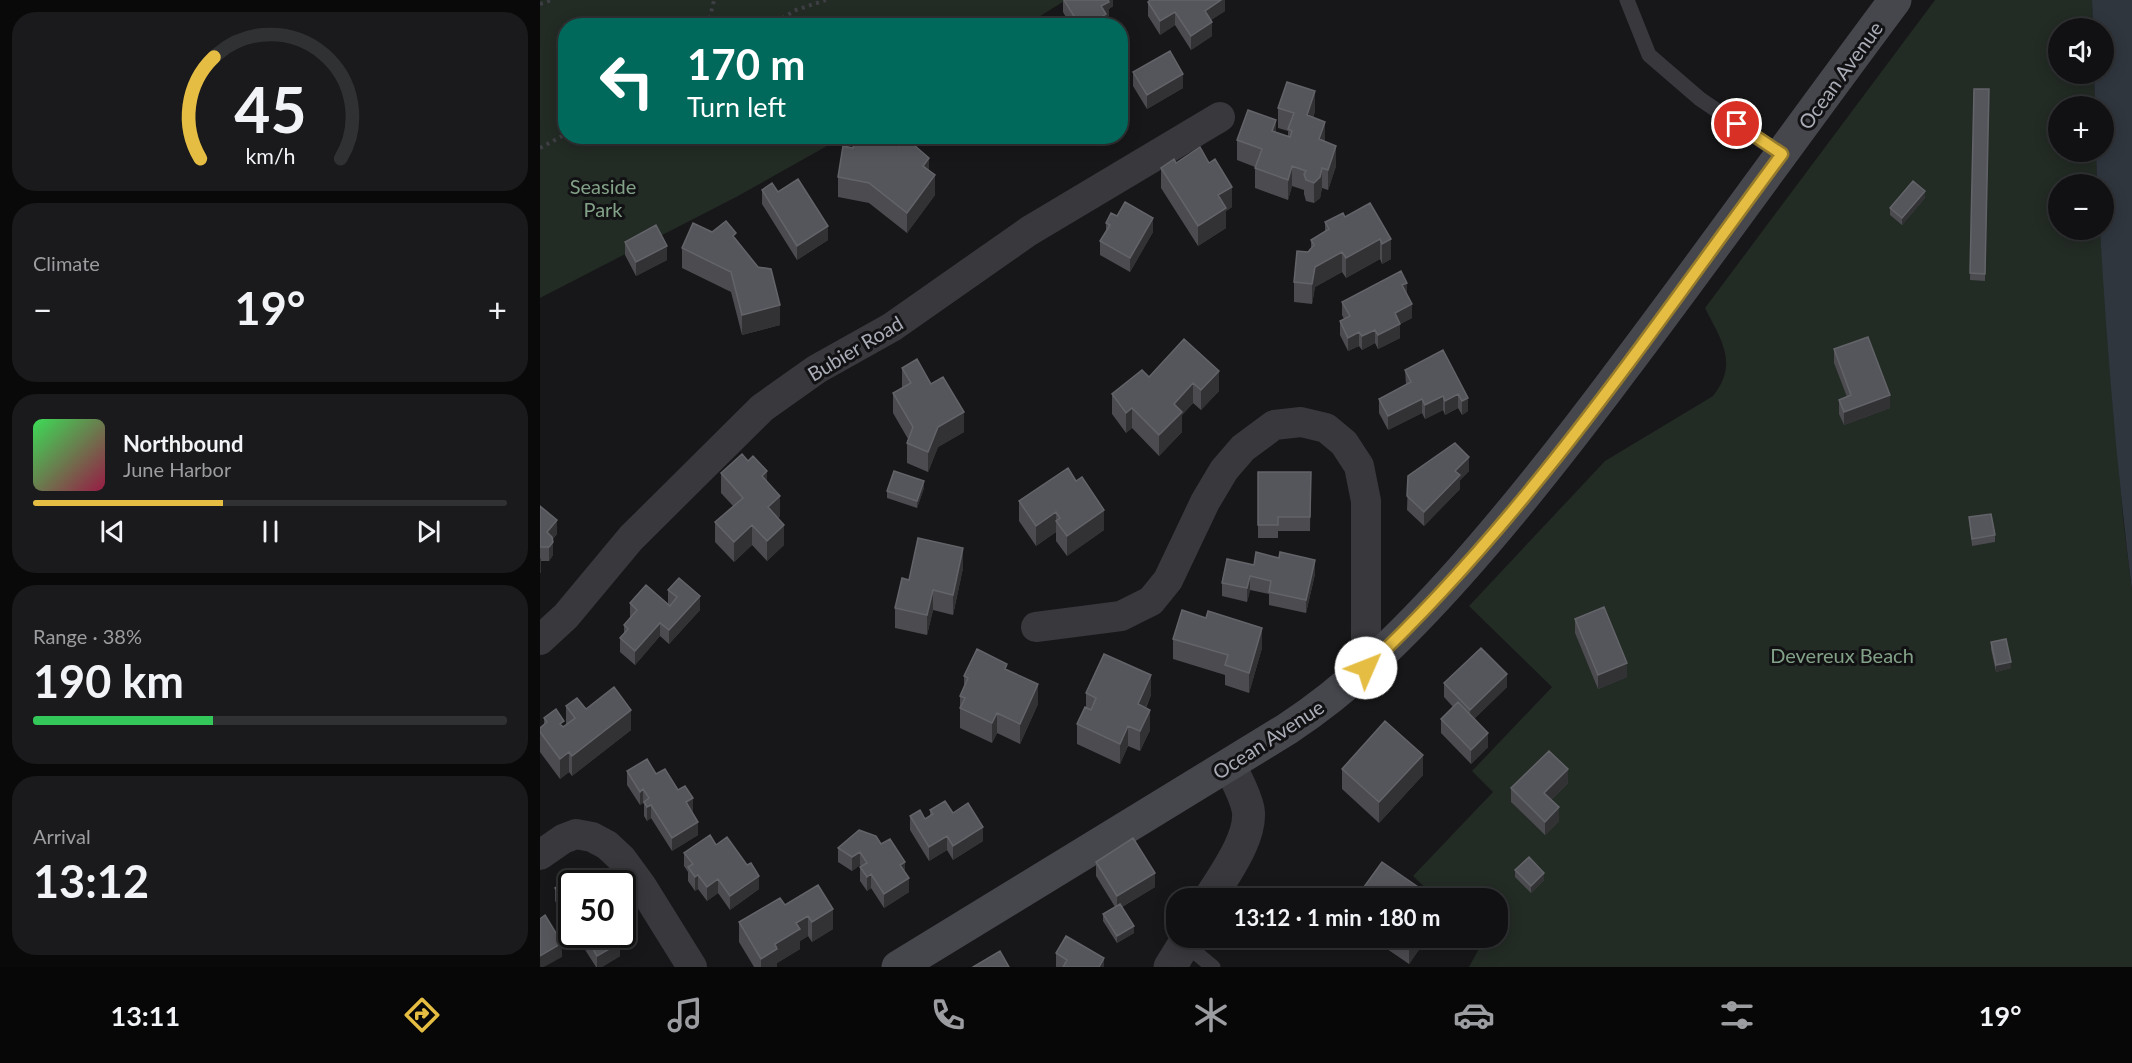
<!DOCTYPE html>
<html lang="en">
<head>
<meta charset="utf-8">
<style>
	:root { --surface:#111113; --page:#1a1a1c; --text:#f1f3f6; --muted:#9c9da0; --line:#303133; --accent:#e5bd42 }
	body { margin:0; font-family:Lato,sans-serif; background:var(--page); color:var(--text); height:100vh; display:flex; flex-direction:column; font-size:22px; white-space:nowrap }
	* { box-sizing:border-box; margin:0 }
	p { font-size:20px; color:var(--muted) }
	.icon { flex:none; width:33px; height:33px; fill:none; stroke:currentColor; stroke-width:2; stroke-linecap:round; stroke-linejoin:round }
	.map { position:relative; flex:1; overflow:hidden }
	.side { display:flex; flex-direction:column; gap:12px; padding:12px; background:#09090a; width:540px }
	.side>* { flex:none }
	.hud { position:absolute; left:18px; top:18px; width:570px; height:126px; border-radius:24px; box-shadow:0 3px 15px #0003,0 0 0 2px var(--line); background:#00695c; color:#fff; overflow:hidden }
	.fabs { position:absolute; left:1508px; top:18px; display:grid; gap:12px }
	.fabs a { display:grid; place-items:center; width:66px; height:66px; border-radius:50%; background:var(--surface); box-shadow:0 3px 15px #0003,0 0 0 2px var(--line); font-size:30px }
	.speed { position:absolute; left:18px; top:870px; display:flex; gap:12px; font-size:30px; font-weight:700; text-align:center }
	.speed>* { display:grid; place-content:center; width:78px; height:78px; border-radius:50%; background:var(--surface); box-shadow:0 3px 15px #0003,0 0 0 2px var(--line); line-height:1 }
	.speed .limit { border:3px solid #111; border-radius:9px; background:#fff; color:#111 }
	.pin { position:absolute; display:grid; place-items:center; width:51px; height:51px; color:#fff; margin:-26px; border:3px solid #fff; border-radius:50%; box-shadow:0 2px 6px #0007 }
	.me { position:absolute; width:66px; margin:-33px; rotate:46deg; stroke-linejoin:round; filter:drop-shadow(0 0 4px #0008) }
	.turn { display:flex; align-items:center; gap:21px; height:126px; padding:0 30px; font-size:27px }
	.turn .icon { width:78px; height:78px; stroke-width:2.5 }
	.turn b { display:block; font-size:42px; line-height:51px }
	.big { font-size:45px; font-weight:700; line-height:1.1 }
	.side .tile { flex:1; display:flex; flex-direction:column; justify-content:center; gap:9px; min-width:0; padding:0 21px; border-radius:24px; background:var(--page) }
	.side .dial { align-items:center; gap:0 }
	.dial svg { height:156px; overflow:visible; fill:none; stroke:var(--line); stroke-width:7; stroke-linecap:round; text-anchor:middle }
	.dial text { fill:var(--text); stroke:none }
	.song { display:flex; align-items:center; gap:18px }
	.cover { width:72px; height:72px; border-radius:9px; background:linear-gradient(135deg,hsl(130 70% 55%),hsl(340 70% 35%)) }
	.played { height:6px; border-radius:3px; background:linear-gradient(90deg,var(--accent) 40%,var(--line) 40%) }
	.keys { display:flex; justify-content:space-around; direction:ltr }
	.heat { display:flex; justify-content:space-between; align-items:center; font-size:33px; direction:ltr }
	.charge { height:9px; border-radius:4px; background:linear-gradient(90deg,#34c759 38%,var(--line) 0) }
	.trip { position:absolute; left:626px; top:888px; width:342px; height:60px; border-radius:24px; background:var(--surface); box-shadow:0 3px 15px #0003,0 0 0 2px var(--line); font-weight:700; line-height:60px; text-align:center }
	.tab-bar { display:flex; height:96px; justify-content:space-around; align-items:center; background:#070708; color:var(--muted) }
	.tab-bar .icon { width:42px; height:42px }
	.tab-bar .current { color:var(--accent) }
	.tab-bar b { font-size:27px; color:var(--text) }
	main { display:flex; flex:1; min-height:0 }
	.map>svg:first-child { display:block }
	.green { fill:#232b25 }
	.water { fill:#30363e }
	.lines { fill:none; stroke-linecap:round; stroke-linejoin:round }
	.path { stroke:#3e3f44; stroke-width:4; stroke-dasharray:3 4.5; stroke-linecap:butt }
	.service { stroke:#38383d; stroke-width:15 }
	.minor { stroke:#38383d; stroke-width:30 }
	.tertiary { stroke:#38383d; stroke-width:33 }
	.secondary { stroke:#46474d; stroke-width:33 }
	.wall { fill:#4b4b50 }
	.shaded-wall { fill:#323235 }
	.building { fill:#55565b; stroke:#636469; stroke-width:1.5 }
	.route-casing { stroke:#957b2b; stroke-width:15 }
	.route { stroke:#e5bd42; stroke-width:10 }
	.labels { text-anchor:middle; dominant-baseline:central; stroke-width:6; stroke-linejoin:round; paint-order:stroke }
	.street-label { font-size:20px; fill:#aaadb7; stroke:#121214 }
	.park-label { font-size:20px; fill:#82a187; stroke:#121214 }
</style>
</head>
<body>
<main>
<section class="side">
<div class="tile dial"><svg viewBox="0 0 100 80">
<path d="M14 69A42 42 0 1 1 86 69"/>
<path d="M14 69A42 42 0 0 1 21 17" stroke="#e5bd42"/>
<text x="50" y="56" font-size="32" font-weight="700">45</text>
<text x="50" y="72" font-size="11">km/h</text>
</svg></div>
<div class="tile"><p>Climate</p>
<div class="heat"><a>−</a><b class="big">19°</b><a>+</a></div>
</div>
<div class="tile">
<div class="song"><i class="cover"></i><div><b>Northbound</b><p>June Harbor</p></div></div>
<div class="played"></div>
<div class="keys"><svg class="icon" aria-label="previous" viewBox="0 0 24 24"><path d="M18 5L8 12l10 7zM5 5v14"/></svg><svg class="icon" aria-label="pause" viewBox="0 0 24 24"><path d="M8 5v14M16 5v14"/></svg><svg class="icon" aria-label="next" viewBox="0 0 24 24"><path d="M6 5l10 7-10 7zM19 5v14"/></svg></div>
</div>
<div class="tile"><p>Range · 38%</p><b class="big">190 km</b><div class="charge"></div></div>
<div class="tile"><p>Arrival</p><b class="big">13:12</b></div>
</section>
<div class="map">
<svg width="1592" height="967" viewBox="0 0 1592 967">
	<rect width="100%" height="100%" fill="#171719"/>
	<path class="green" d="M0 0H526L486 25 26 26V136L303 137 198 196 0 298Z
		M1395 0H1552L1553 28H1518V74H1554L1555 106H1518V152H1556L1557 184H1518V230H1560L1583 518 1592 591V967H929L942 943 937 938H957V898H896L873 876 953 792 932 771 1012 687 929 606 1065 461 1173 396C1199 363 1181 340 1165 308Z"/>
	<path class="water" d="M1552 0H1592V591C1577 471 1567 350 1560 230H1563V184H1557L1556 152H1563V106H1555L1554 74H1563V28H1553Z"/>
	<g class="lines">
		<path class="path" d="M0 4 12 0
			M168 26 174 0
			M229 26 256 10 286 0
			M0 148 26 134"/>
		<path class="service" d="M1087 0 1109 55 1160 99 1241 154
			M644 943 673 967"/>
		<path class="minor" d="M496 627 581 616 611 601 628 580 665 502 684 470 703 448 734 425 761 422 786 428 804 443 819 466 826 501V668
			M0 640 26 616 91 538 222 408 277 369 352 327 489 231 680 117
			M0 855 23 839 36 834 52 837 67 845 82 859 101 885 152 967"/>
		<path class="tertiary" d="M670 898C684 875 713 836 708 809 705 794 696 779 690 766
			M630 967 648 938"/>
		<path class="secondary" d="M358 967 747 729C811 687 865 633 917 575 975 510 1029 441 1082 370 1174 248 1263 123 1355 0"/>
	</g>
	<path class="wall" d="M523 0H573V6L569 9V16L566 17V26H531L523 12Z
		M685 0V11L671 20 672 36 651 50 635 25 620 35 608 16V2Z
		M593 72 643 88 607 109 593 86Z
		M1434 89H1449L1445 281 1430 280Z
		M738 108 775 111 773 118 796 166 788 190 782 188 780 198 774 203 766 201 764 194V190L752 186 748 200 715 188V167L697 160V140L736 132 748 136V131L738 128Z
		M348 141 389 171 395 195 367 233 329 203 298 197V177L313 148Z
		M636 163H669L692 207 686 211V228L658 246 621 188V168Z
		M222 190 238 192 288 240 257 260 222 204Z
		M1385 198 1362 225 1350 215V208Z
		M577 216 613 232 590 272 560 255V241L566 232V223Z
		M805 217 851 239V259L842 264 840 259 806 278 802 272 775 287 772 304 754 302V282L768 252 771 248V240L785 231V222Z
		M172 232 196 239 240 325 202 335 191 292 142 268V248Z
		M85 242 127 260 96 276 85 255Z
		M867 295 872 318 860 324V338L838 349 835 343 822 350 819 346 808 351 800 335V321L804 319 802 315V302Z
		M644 339 679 391 661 410 653 403 642 415V432L619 456 592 428 586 433 572 414V394L609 377Z
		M1294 349 1350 408 1304 425 1299 414V400L1307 397 1294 363Z
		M903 350 928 411 922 415 918 408 905 415 903 410 885 419 882 413 848 430 839 413V399L866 385 865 370Z
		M362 368 391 384 424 432 398 447 388 472 367 463V443L368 439 353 413V393L362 388Z
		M528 468 564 530 527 556 516 541V532L496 546 479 521V501Z
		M929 471 920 480V489L884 526 867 510 868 476Z
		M718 472H771L770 531H738V538H718Z
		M181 473 227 482 240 516 238 518 244 545 227 561 212 545 194 562 175 542V522L193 506 181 493Z
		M384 488 377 508 347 498V491Z
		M0 506 17 534 13 539V555L9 561H1V572L0 573Z
		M1429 517 1455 535V542L1432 546Z
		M714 565 775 574 766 613 729 605V594L710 590 707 602 682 596V583Z
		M423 568 413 615 393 610 387 635 355 628V608L369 580Z
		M128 590 160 610 129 644 120 636 95 665 80 652V638L84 635V625L90 618V603L130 606 128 604Z
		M1035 619 1087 677 1058 689 1035 633Z
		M633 639 722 648 709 693 685 685V675L633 659Z
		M1451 642 1471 668 1456 672 1451 649Z
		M467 670 498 704 480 744 457 733 452 743 420 728V696L424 686V676Z
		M904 683 967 687 934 719 948 747 931 764 901 733V719L913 707 904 697Z
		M546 693 611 695 606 708 610 730 600 751 588 746 580 764 537 744V724L546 707Z
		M26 706 46 709 91 730 32 776 29 772 20 779 0 752V728L4 725V718L24 726 26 725Z
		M802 769 883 775 839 823 802 789Z
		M87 771 116 774 138 790 152 812 158 835 132 851 111 818 107 821 104 816V804L103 803 100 805 87 785Z
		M1028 783 1011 800 1019 821 1005 835 971 802V788Z
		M390 810 413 813 443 841 413 860 407 850 389 861 370 830V816L385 819 390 816Z
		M341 844 365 872 369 892 344 908 331 888 327 891 320 881V867H321L320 865 312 871 298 862V848Z
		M176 845 219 889 190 910 178 893 167 901 158 889 155 891 148 881V872L144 866V853Z
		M556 862 615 887 582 907 594 933 577 943 563 921V914L575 907 556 876Z
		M975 870 1004 880 991 893 975 877Z
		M32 884V928L15 901V888Z
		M245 905 293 929 272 942 268 936 260 941V949L237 963V967H214L199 942V922Z
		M35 934H75L80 956 62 967H56Z
		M750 938H764L757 945Z
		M831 938H887L869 964Z
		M516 953 564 967H516Z"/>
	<path class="shaded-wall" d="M566 0H573V6L569 9V16L566 17V26H548Z
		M681 0H685V11L665 24V11Z
		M635 12V25L620 35V21Z
		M672 22V36L651 50V36Z
		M643 74V88L607 109V95Z
		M775 91V111L767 135V115Z
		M736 120V140L732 131Z
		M785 122V142L779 139Z
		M796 146V166L788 190V170Z
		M389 158V178L383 166Z
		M752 166V186L748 200V180Z
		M782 168V188L780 198 774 203V183Z
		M395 175V195L367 233V213Z
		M692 187V207L686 211V228L658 246V226L678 195Z
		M1385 191V198L1362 225V218Z
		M613 218V232L590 272V258Z
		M288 226V240L257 260V246Z
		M840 239V259L806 278V258Z
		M851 239V259L842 264V244Z
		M127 246V260L96 276V262Z
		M802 252V272L775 287 772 304V284L775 267Z
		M867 283V296L862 285Z
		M872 304V318L855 326V313Z
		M240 305V325L202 335V315Z
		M860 324V338L838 349V335Z
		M835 330V343L822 350V336Z
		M819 332V346L808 351V338Z
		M679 371V391L661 410V390Z
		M653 383V403L642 415V432L619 456V435L634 404Z
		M918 394V408L905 415V401Z
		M1350 395V408L1304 425V412Z
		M903 396V410L885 419V405Z
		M928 398V411L922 415V401Z
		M882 399V413L848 430V416Z
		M592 408V428L586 433V413Z
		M424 412V432L398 447 388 472V452L398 427Z
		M929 457V471L920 480V489L884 526V512L915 471Z
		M227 471V491L222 476Z
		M384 481V488L377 508V501Z
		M240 496V516L228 527V507Z
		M564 510V530L527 556V536Z
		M516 512V532L496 546V526Z
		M17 520V534L7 546V532Z
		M212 525V545L194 562V542Z
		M244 525V545L227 561V541Z
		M13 542V555L9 561V547Z
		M423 548V568L413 615V595Z
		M1 558V572L0 573V559Z
		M775 560V574L766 613V600Z
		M710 576V590L707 602V588Z
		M393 590V610L387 635V615Z
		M160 596V610L129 644V630Z
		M120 623V636L95 665V651Z
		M722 628V648L709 693V673Z
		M1471 662V668L1456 672V665Z
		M1087 663V677L1058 689V675Z
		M967 674V687L930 723V710Z
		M611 675V695L598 724V704Z
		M498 684V704L480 744V724Z
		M91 710V730L32 776V756Z
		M610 710V730L600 751V731Z
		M457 713V733L452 743V723Z
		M588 726V746L580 764V744Z
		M948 733V747L931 764V750Z
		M29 752V772L20 779V759Z
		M883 755V775L839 823V802Z
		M1028 769V783L1004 807V793Z
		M103 789V803L100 805V792Z
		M153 798V812L146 802Z
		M111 805V818L107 821V807Z
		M1019 807V821L1005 835V822Z
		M158 822V835L132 851V838Z
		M443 827V841L413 860V846Z
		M407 836V850L389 861V847Z
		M320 852V865L312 871V857Z
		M365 862V876L360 865Z
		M615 873V887L577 910V896Z
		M1004 873V880L991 893V886Z
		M331 874V888L327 891V877Z
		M158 875V889L155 891V877Z
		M219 876V889L190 910V896Z
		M369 878V892L344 908V894Z
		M178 879V893L167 901V887Z
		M293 909V929L272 942V922Z
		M268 916V936L260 941V949L237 963V967H221V959L256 923Z
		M594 926V933L577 943V936Z
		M757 938H764L757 945Z
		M873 938H887L869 964V944Z
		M22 943V957L4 967H0V956Z
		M80 943V956L62 967H57V956Z
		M564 958V967H559Z"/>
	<path class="building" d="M524 0H568L569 2 561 6 566 14 548 26H540Z
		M610 0H681L665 11 672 22 651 36 635 12 620 21 608 2Z
		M630 51 643 74 607 95 593 72Z
		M747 82 775 91 767 115 785 122 779 139 796 146 788 170 782 168 780 177 774 183 766 180 764 174 766 171 752 166 748 180 715 168 722 149 697 140 708 110 736 120 732 131 750 137 752 131 748 129 754 113 738 108Z
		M1434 89H1449L1445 274 1430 273Z
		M318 136H342L348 141 350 138 359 146 366 138 389 158 383 166 395 175 367 213 329 183 298 177 303 146 313 148 314 141Z
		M660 147 669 163 675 159 692 187 678 195 686 208 658 226 621 168 634 159 636 163Z
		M258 179 288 226 257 246 222 190 232 183 238 192Z
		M1373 181 1385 191 1362 218 1350 208Z
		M585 202 613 218 590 258 560 241 570 225 566 223 571 213 577 216Z
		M830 203 851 239 842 244 840 239 806 258 802 252 775 267 772 284 754 282 757 251 768 252 774 245 771 240 789 229 785 222 803 213 805 217Z
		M186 221 196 233 193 236 218 267 231 269 240 305 202 315 191 272 142 248 153 223 172 232Z
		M116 225 127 246 96 262 85 242Z
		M861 271 867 283 862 285 872 304 855 313 860 324 838 335 835 330 822 336 819 332 808 338 800 321 810 316 802 302Z
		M1328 337 1350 395 1304 412 1299 400 1311 395 1294 349Z
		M644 339 679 371 661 390 653 383 634 404 642 412 619 435 592 408 586 413 572 394 602 370 609 377Z
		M903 350 928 398 922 401 918 394 905 401 903 396 885 405 882 399 848 416 839 399 871 382 865 370Z
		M377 359 391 384 403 377 424 412 398 427 388 452 367 443 373 427 353 393 371 383 362 368Z
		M915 443 929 457 915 471 920 475 884 512 867 496 868 476Z
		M202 454 208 461 213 456 227 471 222 476 240 496 228 507 244 525 227 541 212 525 194 542 175 522 203 498 181 473Z
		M528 468 536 481 542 477 564 510 527 536 516 521 520 518 516 512 496 526 479 501Z
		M354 471 384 481 377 501 347 491Z
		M718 472H771L770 517H738V525H718Z
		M0 506 17 520 7 532 12 537 13 542 9 547H0Z
		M1451 514 1455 535 1432 539 1429 517Z
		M378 538 423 548 413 595 393 590 387 615 355 608 362 578 369 580Z
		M716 552 739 558 740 552 775 560 766 600 729 592 731 581 710 576 707 588 682 583 687 559 714 565Z
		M139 578 160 596 129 630 120 623 95 651 80 638 88 629 84 625 97 610 90 603 106 585 130 606 137 597 128 590Z
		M1064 607 1087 663 1058 675 1035 619Z
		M642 610 666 618 668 611 722 628 709 673 685 665 688 655 633 639Z
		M1466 639 1471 662 1456 665 1451 642Z
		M941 648 967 674 930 710 904 683Z
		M437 649 467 664 465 669 498 684 480 724 457 713 452 723 420 708 425 698 420 696 428 678 424 676Z
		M564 654 611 675 598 704 610 710 600 731 588 726 580 744 537 724 545 707 551 710 556 698 546 693Z
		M74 687 91 710 32 756 29 752 20 759 0 732V728L7 722 4 718 16 709 24 721 20 724 23 727 35 718 26 706 37 698 46 709Z
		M918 702 948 733 931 750 901 719Z
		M845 721 883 755 839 802 802 769Z
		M1009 751 1028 769 1004 793 1019 807 1005 822 971 788Z
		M107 759 116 774 125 769 138 790 145 786 153 798 146 802 158 822 132 838 111 805 107 807 104 802 109 798 103 789 100 792 87 771Z
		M405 801 413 813 428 803 443 827 413 846 407 836 389 847 370 816 380 810 385 819 393 814 390 810Z
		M319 830 336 836 341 844 350 839 365 862 360 865 369 878 344 894 331 874 327 877 320 867 327 863 320 852 312 857 298 848Z
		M170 835 176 845 187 837 207 865 211 863 219 876 190 896 178 879 167 887 158 875 155 877 148 867 153 864 144 853Z
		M593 838 615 873 577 896 556 862Z
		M989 857 1004 873 991 886 975 870Z
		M842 862 894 898H816Z
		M41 871 49 884H32V914L15 888Z
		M278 885 293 909 272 922 268 916 256 923 260 929 235 944 237 949 221 959 199 922 240 898 245 905Z
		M754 888 765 898H743Z
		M580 904 594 926 577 936 563 914Z
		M5 915 22 943 0 956V919Z
		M44 934H75L80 943 57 956Z
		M526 936 564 958 559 967H523L527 960 516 953Z
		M860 938H873L869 944Z
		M460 951 469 967H433Z"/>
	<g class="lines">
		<defs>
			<path id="route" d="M826 668C987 517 1111 330 1242 154L1197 124"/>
		</defs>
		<use href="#route" class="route-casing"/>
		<use href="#route" class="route"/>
	</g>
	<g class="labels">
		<g class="street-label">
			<text transform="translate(1300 75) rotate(-54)">Ocean Avenue</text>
			<text transform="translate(315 348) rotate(-31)">Bubier Road</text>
			<text transform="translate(728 739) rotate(-33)">Ocean Avenue</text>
		</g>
		<g class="park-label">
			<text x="63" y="186">Seaside<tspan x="63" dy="23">Park</tspan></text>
			<text x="1302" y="655">Devereux Beach</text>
		</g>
	</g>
</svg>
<div class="fabs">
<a><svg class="icon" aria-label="sound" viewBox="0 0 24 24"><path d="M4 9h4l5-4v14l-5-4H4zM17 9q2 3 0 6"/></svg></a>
<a>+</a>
<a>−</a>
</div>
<div class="speed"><div class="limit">50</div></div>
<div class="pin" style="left:1197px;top:124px;background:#d93025"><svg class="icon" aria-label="arrive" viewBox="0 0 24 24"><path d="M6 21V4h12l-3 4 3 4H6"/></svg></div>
<svg class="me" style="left:826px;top:668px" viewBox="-20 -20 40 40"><circle r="19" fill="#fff"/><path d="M0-13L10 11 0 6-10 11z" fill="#e5bd42"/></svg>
<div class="trip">13:12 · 1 min · 180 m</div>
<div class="hud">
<div class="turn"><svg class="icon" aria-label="left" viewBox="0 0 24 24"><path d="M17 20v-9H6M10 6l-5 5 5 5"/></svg><div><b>170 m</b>Turn left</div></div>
</div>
</div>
</main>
<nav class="tab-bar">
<b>13:11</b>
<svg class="icon current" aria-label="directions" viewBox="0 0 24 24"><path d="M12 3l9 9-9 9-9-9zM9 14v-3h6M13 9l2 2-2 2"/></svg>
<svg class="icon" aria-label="music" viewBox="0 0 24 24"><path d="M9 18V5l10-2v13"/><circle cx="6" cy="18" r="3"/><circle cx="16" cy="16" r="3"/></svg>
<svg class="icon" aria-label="phone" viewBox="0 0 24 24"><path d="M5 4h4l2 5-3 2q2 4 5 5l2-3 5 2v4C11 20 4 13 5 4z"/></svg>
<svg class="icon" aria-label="climate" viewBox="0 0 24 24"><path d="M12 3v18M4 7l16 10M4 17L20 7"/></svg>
<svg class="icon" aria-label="car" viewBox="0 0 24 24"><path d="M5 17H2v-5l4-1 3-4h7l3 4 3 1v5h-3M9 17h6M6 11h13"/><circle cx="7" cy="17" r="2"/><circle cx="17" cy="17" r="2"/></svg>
<svg class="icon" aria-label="filters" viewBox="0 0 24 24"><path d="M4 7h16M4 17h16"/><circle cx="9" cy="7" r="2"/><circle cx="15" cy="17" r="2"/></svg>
<b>19°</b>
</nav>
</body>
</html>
